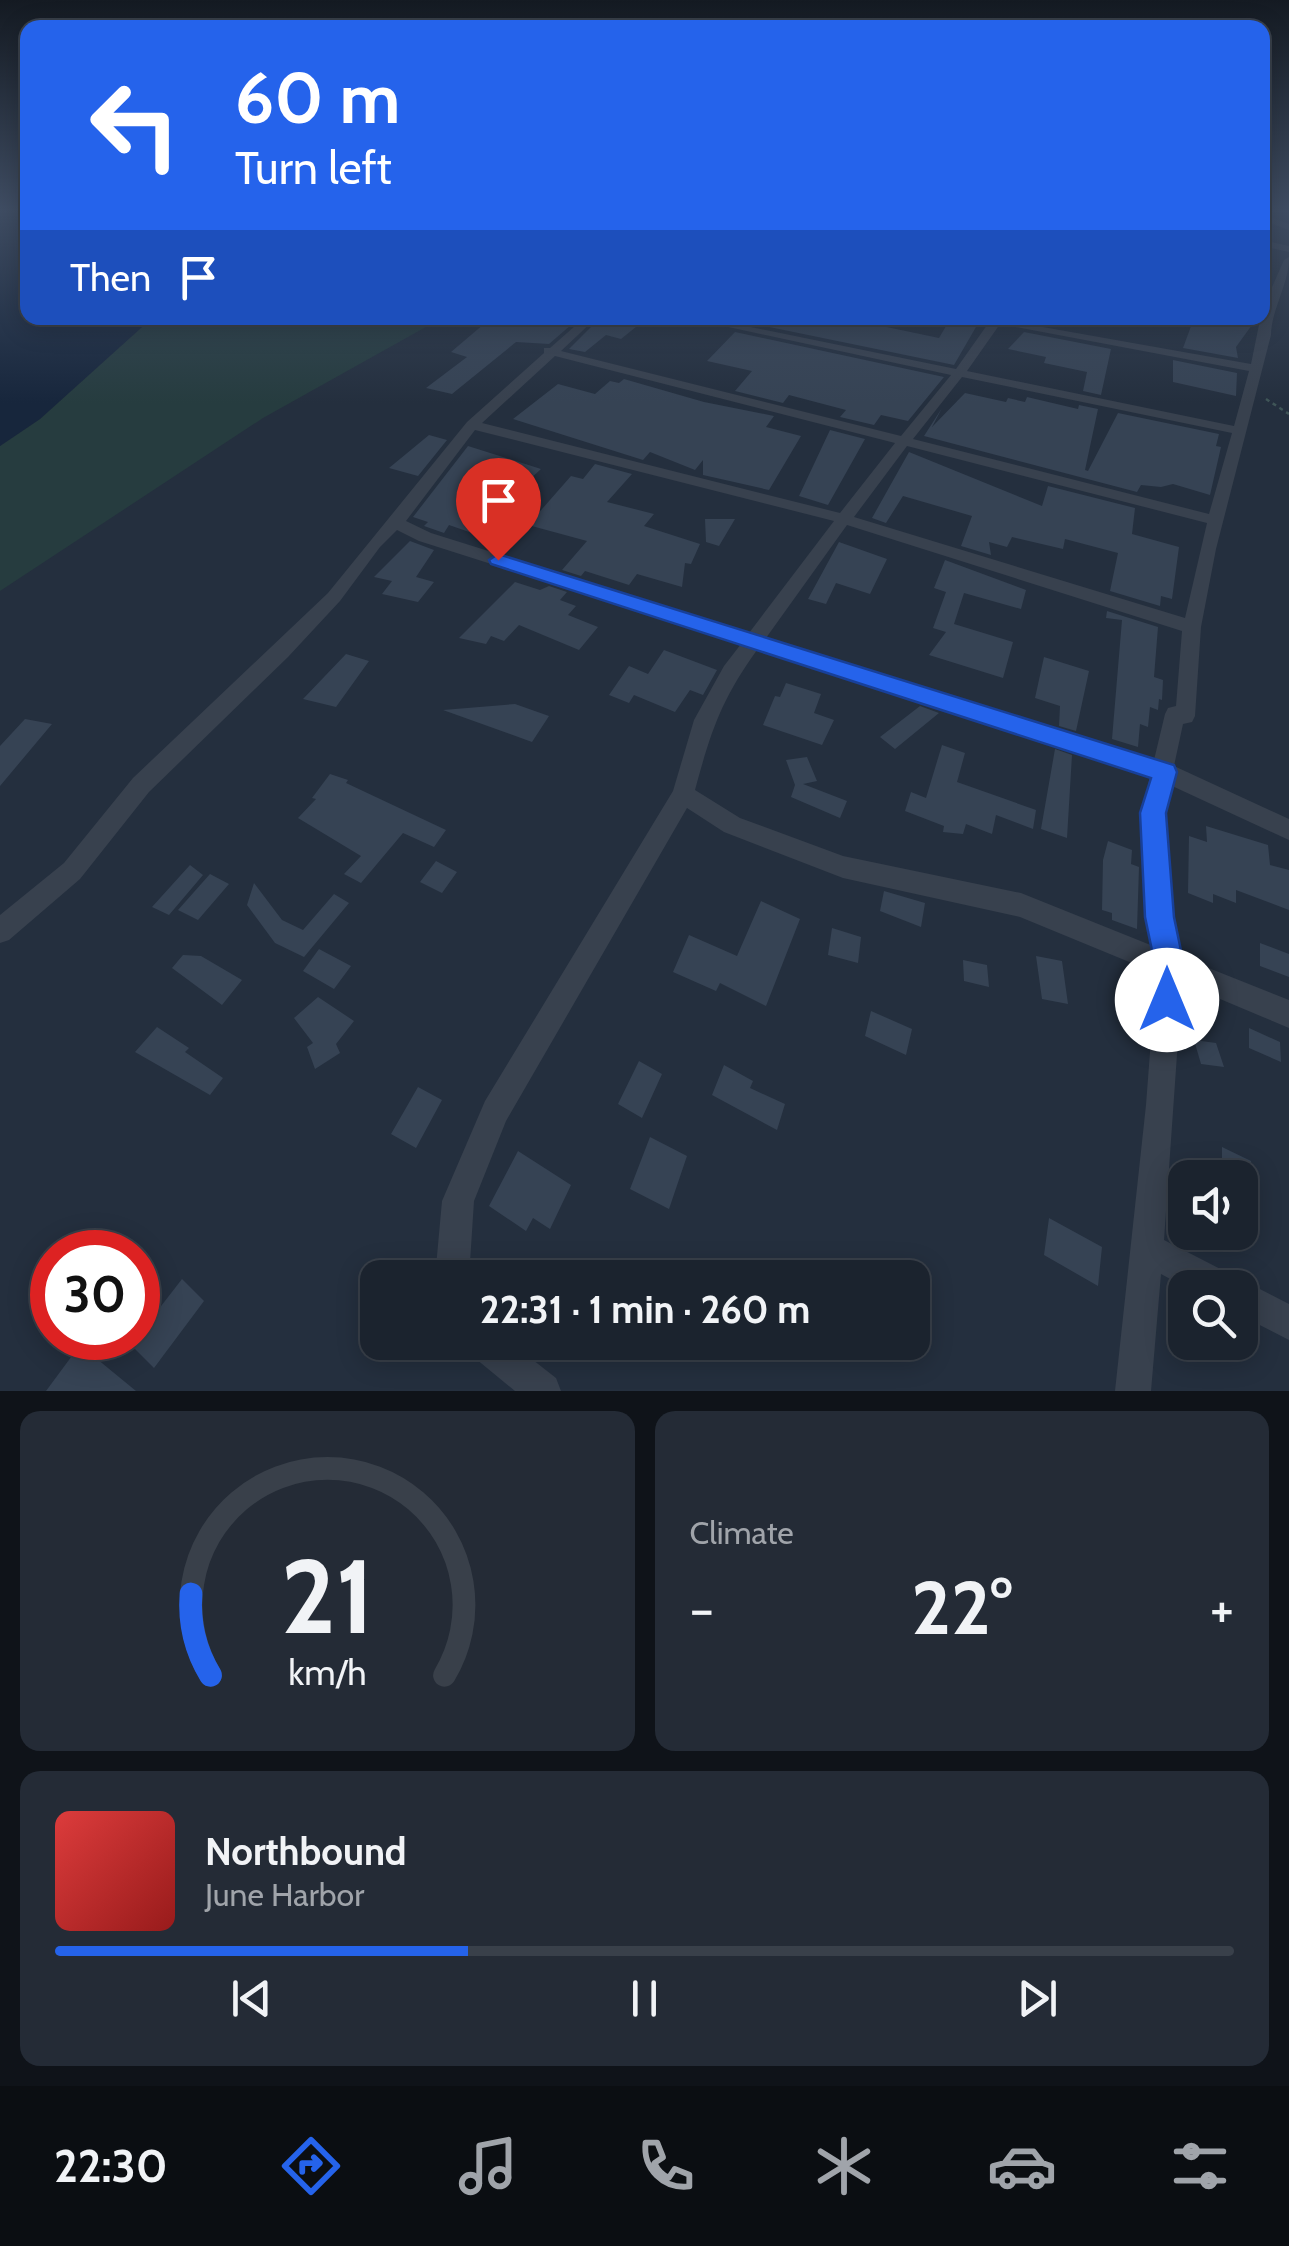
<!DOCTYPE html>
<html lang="en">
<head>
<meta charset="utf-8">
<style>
	:root { --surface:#1b232e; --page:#242b36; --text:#f1f3f6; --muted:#a0a4aa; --line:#39404a; --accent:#2563eb }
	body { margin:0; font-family:Cabin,sans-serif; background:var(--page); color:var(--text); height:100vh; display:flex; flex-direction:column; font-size:38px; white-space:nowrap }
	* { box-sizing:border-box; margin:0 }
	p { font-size:32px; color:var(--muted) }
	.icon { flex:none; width:55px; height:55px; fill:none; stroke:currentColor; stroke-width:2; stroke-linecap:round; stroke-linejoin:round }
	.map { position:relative; height:1391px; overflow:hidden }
	.drawer { display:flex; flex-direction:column; gap:20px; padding:20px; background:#0f1319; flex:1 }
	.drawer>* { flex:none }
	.guide { position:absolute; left:20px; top:20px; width:1250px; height:305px; border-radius:20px; box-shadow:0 5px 25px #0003,0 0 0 2px var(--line); background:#2563eb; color:#fff; overflow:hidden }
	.fabs { position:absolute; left:1168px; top:1160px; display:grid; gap:20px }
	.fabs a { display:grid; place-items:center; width:90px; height:90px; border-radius:20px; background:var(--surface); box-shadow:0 5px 25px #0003,0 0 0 2px var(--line); font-size:50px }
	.speed { position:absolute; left:30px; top:1230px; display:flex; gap:20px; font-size:50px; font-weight:700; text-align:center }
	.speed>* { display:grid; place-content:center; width:130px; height:130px; border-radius:50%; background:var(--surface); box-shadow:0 5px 25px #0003,0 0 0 2px var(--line); line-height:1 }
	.speed .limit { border:15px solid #d22; background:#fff; color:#111 }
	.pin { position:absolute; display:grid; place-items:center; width:85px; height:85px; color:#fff; margin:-102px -42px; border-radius:50% 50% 50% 0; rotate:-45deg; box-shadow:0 0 10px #0007 }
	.pin .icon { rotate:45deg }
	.me { position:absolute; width:110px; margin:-55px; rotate:0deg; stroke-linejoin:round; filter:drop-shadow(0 0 8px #0008) }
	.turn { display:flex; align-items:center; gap:35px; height:210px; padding:0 50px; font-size:45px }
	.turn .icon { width:130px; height:130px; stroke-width:2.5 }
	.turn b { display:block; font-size:70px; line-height:85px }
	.then { display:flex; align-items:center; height:95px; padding:0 50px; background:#0003; gap:20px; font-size:38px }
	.big { font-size:75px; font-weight:800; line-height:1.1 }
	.drawer .widget { flex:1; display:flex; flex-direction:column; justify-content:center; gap:15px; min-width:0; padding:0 35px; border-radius:20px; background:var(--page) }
	.drawer .dial { align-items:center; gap:0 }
	.dial svg { height:260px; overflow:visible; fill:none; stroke:var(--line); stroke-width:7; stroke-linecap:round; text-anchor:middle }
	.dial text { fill:var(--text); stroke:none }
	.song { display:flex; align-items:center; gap:30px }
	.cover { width:120px; height:120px; border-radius:15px; background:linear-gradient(135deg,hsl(0 70% 55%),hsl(0 70% 35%)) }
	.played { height:10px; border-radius:5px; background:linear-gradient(90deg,var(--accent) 35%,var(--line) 35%) }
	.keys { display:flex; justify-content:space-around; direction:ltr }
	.heat { display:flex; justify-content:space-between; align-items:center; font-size:55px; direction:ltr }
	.drawer .tiles { flex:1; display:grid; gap:20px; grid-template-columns:1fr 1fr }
	.widget:last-child { grid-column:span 2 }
	.trip { position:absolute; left:360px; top:1260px; width:570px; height:100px; border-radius:20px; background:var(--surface); box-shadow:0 5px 25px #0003,0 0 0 2px var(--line); font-weight:800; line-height:100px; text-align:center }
	.dock { display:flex; height:160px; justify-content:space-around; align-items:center; background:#0b0e12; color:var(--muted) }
	.dock .icon { width:70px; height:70px }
	.dock .current { color:var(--accent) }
	.dock b { font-size:45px; color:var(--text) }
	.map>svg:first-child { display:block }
	.green { fill:#263c3f }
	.water { fill:#17263c }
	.building { fill:#364354 }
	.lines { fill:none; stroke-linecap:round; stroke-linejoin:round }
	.path { stroke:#3f5557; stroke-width:2.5; stroke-dasharray:4 4; stroke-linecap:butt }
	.minor { fill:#38414e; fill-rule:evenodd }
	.route { fill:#2563eb; stroke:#184099; stroke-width:2.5 }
</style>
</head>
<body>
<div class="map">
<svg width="1289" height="1391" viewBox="0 0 1289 1391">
	<rect width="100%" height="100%" fill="#242f3e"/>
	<path class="green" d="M152 318H442L263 418 0 591V446L40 419Z"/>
	<path class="water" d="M0 209H27L28 318H152L40 419 0 446Z"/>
	<path class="building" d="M491 318H579L549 344 516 342 452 394 426 388 467 357 451 352Z
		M600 318H647L621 339 606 335 585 352 569 349Z
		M750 318H885L877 325 939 338 949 321 976 327 954 365 745 322Z
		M1194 318H1257L1236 347 1238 358 1183 348Z
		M735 332 944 377 908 421 881 415 874 425 840 417 846 410 789 395 783 403 735 391 752 371 707 361Z
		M1024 332 1111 349 1101 395 1083 391 1087 372 1044 363 1046 357 1008 349Z
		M1173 360 1237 373 1236 396 1173 382Z
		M624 379 704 402 774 416 766 427 801 436 769 490 703 475V460L695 470 650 452 643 460 513 419 558 384 595 394 610 381 619 383Z
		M965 393 1006 402 1008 398 1025 402 1027 397 1078 409 1079 405 1098 409 1085 470 1088 471 1118 413 1219 434 1216 446 1221 447 1210 495 1173 484 1161 487 1141 485 1137 492 924 436 942 408 932 427Z
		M830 430 865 439 828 505 799 496Z
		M429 435 447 440 418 476 389 468Z
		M468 446 541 469 472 533 449 525 444 533 424 526 428 522 413 517Z
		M909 452 1042 506 1048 486 1135 508 1132 534 1179 547 1172 599 1161 596 1160 606 1110 591 1118 553 1065 539 1063 549 1012 537 1007 547 989 542 991 555 961 546 972 516 903 496 886 523 872 518Z
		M595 464 632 474 607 502 654 514 644 526 700 544 691 564 685 563 682 587 637 574 629 585 585 571 581 576 562 570 587 541 528 525 571 476 583 479Z
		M705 519H735L719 546 706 542Z
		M410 541 434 550 416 577 434 582 418 602 382 594 392 581 374 577Z
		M839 542 887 559 870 594 836 583 826 604 808 599Z
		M945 560 1026 590 1021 609 964 593 954 624 1013 642 1003 678 929 655 946 632 933 628 946 592 934 588Z
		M515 582 540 590 549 586 567 592 560 600 576 606 568 615 598 627 579 650 519 625 504 641 491 636 486 644 459 638Z
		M1107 611 1158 627 1154 677 1163 680 1162 700 1159 699 1158 710 1150 707 1148 727 1140 724 1138 747 1112 739 1122 620 1106 618Z
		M664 650 717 670 703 695 690 690 675 712 634 695 629 703 609 695 629 666 648 674Z
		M346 654 369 661 336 707 303 699Z
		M1044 657 1089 671 1076 731 1059 726 1060 706 1035 698Z
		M786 683 821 694 814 713 834 720 822 745 763 725 775 696 780 697Z
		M515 704 549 716 532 742 443 710Z
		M920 706 939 713 895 749 880 737Z
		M25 719 52 724 0 786V746Z
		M942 745 965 753 957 782 1036 810 1033 829 996 815 992 834 966 824 963 834 943 832 944 826 905 811 911 792 926 798Z
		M1055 749 1072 755 1067 838 1041 829Z
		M807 757 817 781 803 784 847 801 840 818 791 797 795 785 786 760Z
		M330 774 348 780 346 783 446 830 434 847 403 833 361 883 344 874 361 856 298 818 316 799 312 798Z
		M1206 826 1268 845 1270 865 1289 870V910L1236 890V903L1213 894V903L1188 893 1189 836 1207 842Z
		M1108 841 1132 850 1131 864 1139 867 1137 929 1112 920V913L1102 910 1103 860Z
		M436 861 457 872 442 893 420 882Z
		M190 865 203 875 169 915 152 907Z
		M210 874 229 884 198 920 178 910Z
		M254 883 282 920 303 930 334 894 349 903 304 957 275 943 247 905Z
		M884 891 925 903 921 927 880 911Z
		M761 901 800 919 766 1006 720 983 716 991 673 972 689 935 737 956Z
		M832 928 861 937 858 963 828 955Z
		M1260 943 1289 954V977L1260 966Z
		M319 949 351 966 334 989 303 971Z
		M183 955 201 956 242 980 222 1005 172 968Z
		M1036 956 1062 961 1068 1004 1042 999Z
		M963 960 987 965 989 987 964 981Z
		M318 997 354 1021 336 1044 340 1053 315 1069 307 1047 313 1043 294 1018Z
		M871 1011 912 1029 906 1055 865 1036Z
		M157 1027 189 1048 185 1052 223 1078 210 1095 135 1052Z
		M1249 1028 1280 1042 1281 1062 1249 1048Z
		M1194 1040 1216 1043 1224 1067 1201 1064Z
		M639 1061 662 1074 642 1118 618 1104Z
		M724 1065 753 1081 750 1088 785 1104 777 1130 712 1095Z
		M418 1087 442 1100 416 1148 391 1134Z
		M650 1137 687 1156 669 1209 630 1189Z
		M1222 1147 1251 1161 1252 1178H1222Z
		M518 1151 571 1185 550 1229 533 1218 526 1231 489 1206Z
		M1049 1218 1102 1247 1098 1286 1044 1255Z
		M182 1279 204 1301 154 1368 124 1338H138V1288L158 1310Z
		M80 1345 136 1391H46Z"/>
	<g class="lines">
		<path class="path" d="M1266 399 1289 414"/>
		<path class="minor" d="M1262 214 1289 224V230L1262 220Z
			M1262 240 1289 246V252L1262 246Z
			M1289 257C1289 285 1272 307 1271 335L1216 549 1201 627 1195 716 1192 722 1183 724 1174 766 1289 819V840L1170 785C1159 840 1169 903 1181 957L1289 1000V1028L1182 983 1164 1240 1234 1276 1236 1282 1252 1285 1289 1304V1340L1240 1315V1288H1187L1161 1274 1151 1391H1115L1146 1105 1156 973 1020 917 843 878 724 832 687 808 506 1121 474 1201 469 1278H435L442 1201 485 1101 673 791 694 720 724 666 741 644 419 541 397 530 380 547 340 601 288 657 149 792 80 879 9 940 0 943V915L64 863 133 778 328 593 467 422 544 353V348H550L584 318H596L561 351 901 436 951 375 687 318H707L956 369 992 318 1251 364 1262 310 1284 260ZM1000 324 1249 371 1234 426 967 371ZM555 356 895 443 840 513 482 423ZM962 377 1232 433 1209 514 913 439ZM475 430 834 521 749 633 431 533 406 521ZM907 446 1207 523 1185 618 854 517ZM847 525 1182 631 1176 706 1168 708 1165 714 1154 760 766 638ZM757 650 1150 776C1137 831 1142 891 1153 946L1021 893 843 856 740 818 695 790C711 731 721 700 757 650Z
			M465 1342H510L556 1378 561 1391H515L470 1354Z"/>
	</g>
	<linearGradient id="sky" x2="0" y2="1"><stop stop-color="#141a22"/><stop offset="0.52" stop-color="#3f4d63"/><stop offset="1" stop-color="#3f4d63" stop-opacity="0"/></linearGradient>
	<rect width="1289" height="403" fill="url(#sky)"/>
	<path class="route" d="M498 554 1174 765 1177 772 1166 813 1174 917 1184 965 1178 1011 1167 1015 1156 1011 1152 1000 1155 965 1145 917 1140 813 1151 778 491 564 489 560Z"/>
</svg>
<div class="fabs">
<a><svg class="icon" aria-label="sound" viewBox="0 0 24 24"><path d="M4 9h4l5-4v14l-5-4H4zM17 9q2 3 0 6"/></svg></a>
<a><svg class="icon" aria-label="search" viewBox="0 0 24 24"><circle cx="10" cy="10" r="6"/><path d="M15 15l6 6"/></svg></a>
</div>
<div class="speed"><div class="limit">30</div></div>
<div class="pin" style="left:498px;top:560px;background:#d93025"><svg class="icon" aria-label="arrive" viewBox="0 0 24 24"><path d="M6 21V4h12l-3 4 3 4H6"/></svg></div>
<svg class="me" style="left:1167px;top:1000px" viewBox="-20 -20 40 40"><circle r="19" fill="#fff"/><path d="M0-13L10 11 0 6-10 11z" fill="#2563eb"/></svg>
<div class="trip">22:31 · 1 min · 260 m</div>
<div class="guide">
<div class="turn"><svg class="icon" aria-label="left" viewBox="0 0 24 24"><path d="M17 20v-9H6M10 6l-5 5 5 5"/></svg><div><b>60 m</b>Turn left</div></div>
<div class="then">Then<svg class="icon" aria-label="arrive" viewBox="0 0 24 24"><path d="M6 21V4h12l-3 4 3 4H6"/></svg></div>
</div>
</div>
<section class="drawer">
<div class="tiles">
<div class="widget dial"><svg viewBox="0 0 100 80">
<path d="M14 69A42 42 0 1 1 86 69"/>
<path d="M14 69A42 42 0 0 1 8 44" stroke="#2563eb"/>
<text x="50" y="56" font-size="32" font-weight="700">21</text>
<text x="50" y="72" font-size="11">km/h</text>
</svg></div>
<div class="widget"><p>Climate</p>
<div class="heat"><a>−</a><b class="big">22°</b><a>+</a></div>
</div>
<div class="widget">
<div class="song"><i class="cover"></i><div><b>Northbound</b><p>June Harbor</p></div></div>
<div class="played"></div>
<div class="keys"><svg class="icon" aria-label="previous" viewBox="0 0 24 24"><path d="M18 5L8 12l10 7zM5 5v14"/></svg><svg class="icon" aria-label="pause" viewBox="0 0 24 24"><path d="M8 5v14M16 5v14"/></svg><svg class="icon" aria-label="next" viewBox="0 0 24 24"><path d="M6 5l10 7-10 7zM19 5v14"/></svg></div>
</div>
</div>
</section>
<nav class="dock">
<b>22:30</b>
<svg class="icon current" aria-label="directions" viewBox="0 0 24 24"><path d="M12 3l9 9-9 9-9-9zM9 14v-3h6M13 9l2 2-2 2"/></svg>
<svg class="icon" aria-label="music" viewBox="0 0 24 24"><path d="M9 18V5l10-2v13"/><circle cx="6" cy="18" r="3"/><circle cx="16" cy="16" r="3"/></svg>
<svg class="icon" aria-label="phone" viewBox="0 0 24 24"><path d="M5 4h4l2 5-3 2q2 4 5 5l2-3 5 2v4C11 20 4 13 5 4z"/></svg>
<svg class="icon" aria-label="climate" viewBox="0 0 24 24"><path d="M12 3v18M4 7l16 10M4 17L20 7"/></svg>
<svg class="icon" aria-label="car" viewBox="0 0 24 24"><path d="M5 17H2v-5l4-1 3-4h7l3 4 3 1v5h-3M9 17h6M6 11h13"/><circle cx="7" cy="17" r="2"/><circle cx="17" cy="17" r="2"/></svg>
<svg class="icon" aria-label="filters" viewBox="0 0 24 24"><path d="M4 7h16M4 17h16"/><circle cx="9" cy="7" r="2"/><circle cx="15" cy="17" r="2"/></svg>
</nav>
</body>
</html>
